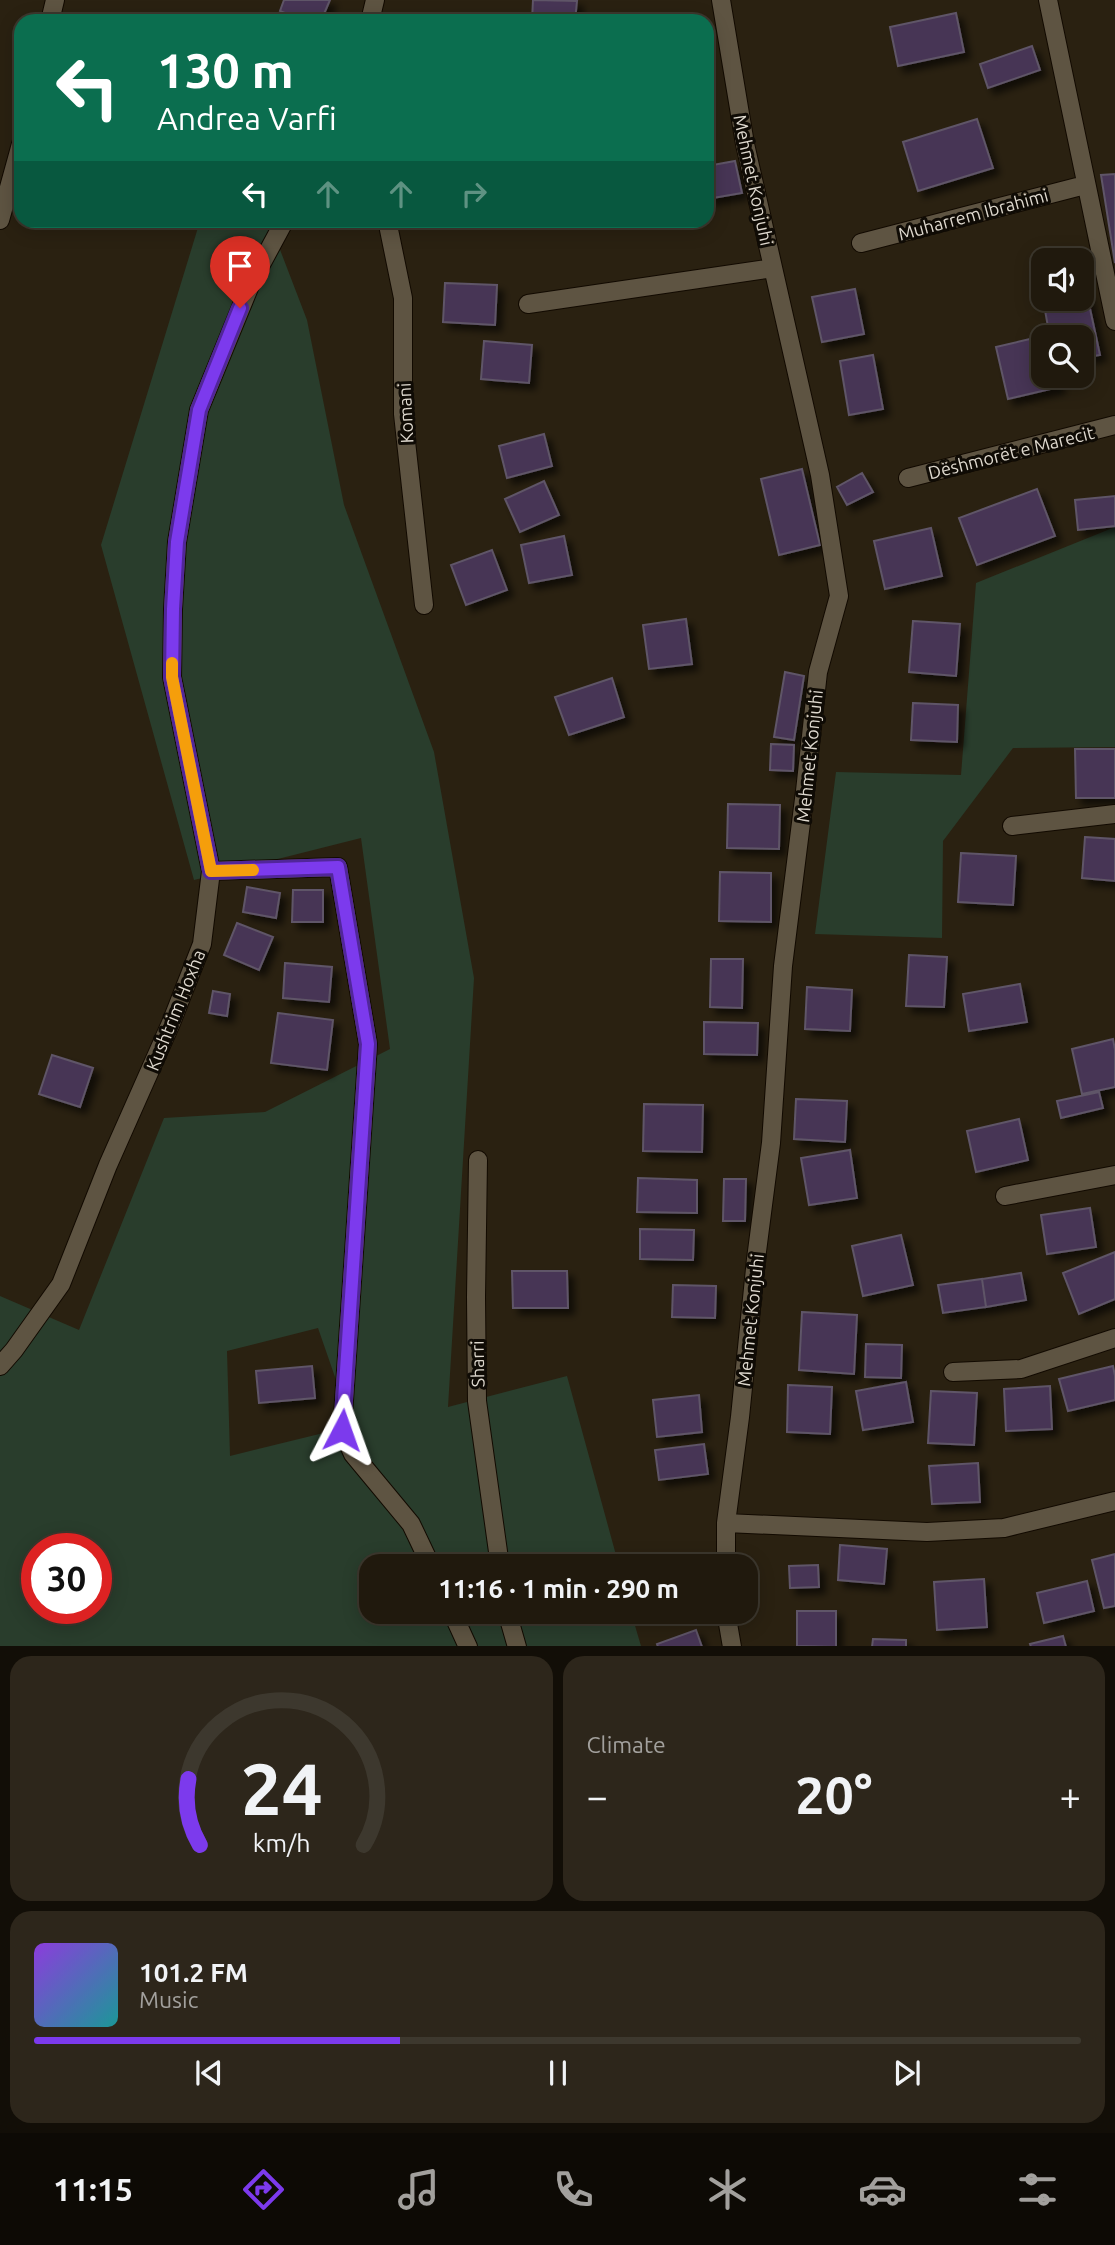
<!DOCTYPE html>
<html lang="en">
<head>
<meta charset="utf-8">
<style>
	:root { --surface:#20190d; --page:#2d261b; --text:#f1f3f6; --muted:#a2a09d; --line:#3d382e; --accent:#7c3aed }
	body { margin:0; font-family:Ubuntu,sans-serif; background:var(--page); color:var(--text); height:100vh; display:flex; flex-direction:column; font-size:26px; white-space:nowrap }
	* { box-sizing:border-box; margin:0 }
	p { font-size:23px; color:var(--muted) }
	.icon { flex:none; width:38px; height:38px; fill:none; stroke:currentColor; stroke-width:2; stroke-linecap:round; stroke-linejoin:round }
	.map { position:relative; height:1646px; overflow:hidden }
	.side { display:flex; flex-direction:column; gap:10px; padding:10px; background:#120e07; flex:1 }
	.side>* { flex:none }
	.banner { position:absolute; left:14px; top:14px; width:700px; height:214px; border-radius:21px; box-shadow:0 4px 18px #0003,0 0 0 2px var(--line); background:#0b6e4f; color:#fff; overflow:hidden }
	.fabs { position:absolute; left:1031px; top:248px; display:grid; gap:14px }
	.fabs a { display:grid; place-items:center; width:63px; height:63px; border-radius:14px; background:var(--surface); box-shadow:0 4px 18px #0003,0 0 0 2px var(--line); font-size:35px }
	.speed { position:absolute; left:21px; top:1533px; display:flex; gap:14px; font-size:35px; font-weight:700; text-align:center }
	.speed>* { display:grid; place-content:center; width:91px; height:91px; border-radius:50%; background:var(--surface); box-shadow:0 4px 18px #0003,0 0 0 2px var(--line); line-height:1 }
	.speed .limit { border:10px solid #d22; background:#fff; color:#111 }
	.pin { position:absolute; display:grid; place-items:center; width:60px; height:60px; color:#fff; margin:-72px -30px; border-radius:50% 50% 50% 0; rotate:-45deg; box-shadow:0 0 7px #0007 }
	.pin .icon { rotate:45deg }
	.me { position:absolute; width:77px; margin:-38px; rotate:4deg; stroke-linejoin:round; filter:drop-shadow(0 0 5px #0008) }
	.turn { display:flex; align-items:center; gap:24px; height:147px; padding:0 28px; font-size:32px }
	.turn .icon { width:91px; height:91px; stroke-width:2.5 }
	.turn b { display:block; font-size:49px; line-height:60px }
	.lanes { display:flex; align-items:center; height:66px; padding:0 28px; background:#0003; justify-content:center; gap:35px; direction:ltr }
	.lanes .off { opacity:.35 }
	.big { font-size:52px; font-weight:600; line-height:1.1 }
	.side .tile { flex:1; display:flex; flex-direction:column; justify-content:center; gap:10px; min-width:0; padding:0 24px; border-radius:21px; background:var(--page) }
	.side .dial { align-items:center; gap:0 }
	.dial svg { height:182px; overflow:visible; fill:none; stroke:var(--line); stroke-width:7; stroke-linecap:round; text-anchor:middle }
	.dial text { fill:var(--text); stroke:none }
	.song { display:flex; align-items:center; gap:21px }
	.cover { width:84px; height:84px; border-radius:10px; background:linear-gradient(135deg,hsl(270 70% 55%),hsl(180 70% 35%)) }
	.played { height:7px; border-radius:4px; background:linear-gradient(90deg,var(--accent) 35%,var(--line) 35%) }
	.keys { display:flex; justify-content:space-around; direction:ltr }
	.heat { display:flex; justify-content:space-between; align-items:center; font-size:38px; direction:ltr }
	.side .tiles { flex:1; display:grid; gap:10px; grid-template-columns:1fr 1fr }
	.tile:last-child { grid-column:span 2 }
	.trip { position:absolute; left:359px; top:1554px; width:399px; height:70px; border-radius:21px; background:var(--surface); box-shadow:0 4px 18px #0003,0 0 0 2px var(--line); font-weight:600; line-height:70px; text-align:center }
	.menu { display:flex; height:112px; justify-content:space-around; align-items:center; background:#0d0a05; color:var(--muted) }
	.menu .icon { width:49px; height:49px }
	.menu .on { color:var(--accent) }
	.menu b { font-size:32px; color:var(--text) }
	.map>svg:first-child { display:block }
	.green { fill:#293d2c; fill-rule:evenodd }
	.building { fill:#473554; stroke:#5f5567; stroke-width:2; filter:url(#shadow) }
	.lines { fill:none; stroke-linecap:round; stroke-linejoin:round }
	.minor-casing { stroke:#120a00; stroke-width:20 }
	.minor { stroke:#5e5442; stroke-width:18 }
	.route-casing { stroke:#51269a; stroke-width:18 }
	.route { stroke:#7c3aed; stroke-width:12 }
	.slow { stroke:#f59e0b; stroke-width:12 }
	.labels { text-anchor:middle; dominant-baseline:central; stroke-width:6; stroke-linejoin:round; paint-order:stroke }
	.street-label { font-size:18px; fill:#ded8ce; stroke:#0f0b05 }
</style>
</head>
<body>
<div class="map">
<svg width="1115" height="1647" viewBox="0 0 1115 1647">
	<defs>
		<filter id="shadow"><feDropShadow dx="6" dy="6" stdDeviation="3.5" flood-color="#0009"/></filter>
	</defs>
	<rect width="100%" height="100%" fill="#2a2111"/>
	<path class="green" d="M200 221H269L307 320 344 505 434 752 474 978 448 1407 567 1376 619 1566H371V1612H631L641 1646H0V1296L79 1330 164 1118 265 1112 390 1049 361 838 194 880 101 545ZM318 1328 352 1426 230 1456 227 1351ZM37 1549H96V1608H37Z
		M1115 527V747L1013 748 943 841 942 938 815 934 836 772 961 775 976 583Z"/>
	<path class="building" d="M284 0H330L321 21H304L280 11Z
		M533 0 577 1 575 21H532Z
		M956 13 964 52 898 66 890 27Z
		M1032 46 1040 70 988 88 980 64Z
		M977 119 993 168 918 191 903 142Z
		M735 161 742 193 707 199V166Z
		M1115 174V263L1101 175Z
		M445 283 497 285 495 325 443 322Z
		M855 289 864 334 822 342 812 297Z
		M1086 290 1100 355 1082 358V338H1050L1043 299H1082V291Z
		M1047 335 1048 338H1043V376H1057L1059 387 1008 399 996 347Z
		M484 341 532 345 529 383 481 379Z
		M873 355 883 409 849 415 840 361Z
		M544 434 552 466 507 478 499 446Z
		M802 469 820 545 779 555 761 479Z
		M862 473 873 492 847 505 837 487Z
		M544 481 559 515 520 532 505 499Z
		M1037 489 1055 536 977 565 959 518Z
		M1115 496V526L1078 530 1075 500Z
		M931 528 942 576 885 589 874 541Z
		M564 536 572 575 529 583 521 545Z
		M492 550 507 590 466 605 451 565Z
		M686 619 692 664 649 669 643 625Z
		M913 621 960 624 956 676 909 672Z
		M785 672 804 676 794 740 774 737Z
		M612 678 624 717 569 735 555 697Z
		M913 703 958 705 957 742 911 740Z
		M771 744 794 745 793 771 770 770Z
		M1075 749H1115V798H1076Z
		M728 804 780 805 779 849 727 848Z
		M1085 837 1115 839V881L1082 878Z
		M961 853 1016 856 1013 905 958 902Z
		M720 872 771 873V922L719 921Z
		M247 887 280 893 276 918 243 912Z
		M293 890H323V922H292Z
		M237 923 273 937 259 970 224 955Z
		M909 955 947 957 944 1007 906 1006Z
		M711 959H743L742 1008 710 1007Z
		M285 963 332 967 329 1002 283 998Z
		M1020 984 1027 1022 969 1031 963 994Z
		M807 987 852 990 850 1031 805 1029Z
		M213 991 230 994 227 1016 209 1013Z
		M278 1013 333 1020 327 1070 271 1063Z
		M704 1022 758 1023 757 1055 704 1054Z
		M1113 1039 1115 1050V1087L1082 1094 1072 1049Z
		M52 1055 93 1068 80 1107 39 1094Z
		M1099 1092 1103 1108 1061 1118 1057 1101Z
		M796 1099 847 1101 845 1142 794 1139Z
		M644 1104 703 1105 702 1152 643 1151Z
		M1019 1119 1028 1160 976 1172 967 1131Z
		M850 1150 857 1198 809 1205 801 1158Z
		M638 1178 697 1180V1213L637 1212Z
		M724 1179H746L745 1221H723Z
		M1090 1208 1096 1247 1047 1254 1041 1215Z
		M640 1229 694 1230 693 1260 640 1259Z
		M901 1235 913 1285 863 1296 852 1246Z
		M1115 1252V1299L1079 1314 1063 1273Z
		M512 1271H567L568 1308H513Z
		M1021 1273 1026 1300 986 1307 982 1279Z
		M982 1279 986 1307 943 1313 938 1285Z
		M673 1285 716 1286 715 1318 672 1317Z
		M802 1312 857 1315 854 1374 799 1370Z
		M866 1344 902 1345 901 1378 865 1377Z
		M312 1366 315 1398 259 1403 256 1371Z
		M1113 1366 1115 1376V1400L1068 1411 1059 1379Z
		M906 1382 913 1422 863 1430 856 1391Z
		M788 1385 832 1387 830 1434 787 1432Z
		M1050 1386 1052 1429 1006 1431 1004 1389Z
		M931 1391 977 1393 974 1445 928 1443Z
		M699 1395 702 1432 657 1437 653 1400Z
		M704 1444 708 1474 659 1480 655 1450Z
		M978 1463 980 1502 932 1504 929 1466Z
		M840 1545 887 1549 884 1584 838 1580Z
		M1115 1554V1606L1104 1608 1092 1560Z
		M818 1565 819 1587 790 1588 789 1566Z
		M984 1579 987 1627 937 1630 934 1582Z
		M1087 1581 1094 1611 1044 1623 1037 1593Z
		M797 1611H836V1647L797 1646Z
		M696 1630 702 1647H658L657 1644Z
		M1063 1636 1066 1647H1031L1030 1644Z
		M873 1639 906 1640V1647H872Z"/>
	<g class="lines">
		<defs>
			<path id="minor" d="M721 0 745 144 820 475 839 596 818 672 805 791 783 966 771 1143 756 1259 740 1417 726 1523V1566
				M1048 0 1115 321
				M50 21 55 0
				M370 21 375 0
				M0 220 21 144
				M387 220 403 298V414L424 605
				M861 243 1085 185
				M528 304 773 268
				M908 478 1115 425
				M1012 826 1115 814
				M211 871 338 867 368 1044 342 1430 353 1454 411 1524 431 1566
				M478 1160 476 1297 477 1401 500 1566
				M1005 1196 1115 1175
				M0 1366 14 1350 61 1284 108 1165 171 1023 202 944 211 871 172 677 173 609 177 542 199 410 251 283 285 220
				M953 1372 1021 1369 1115 1338
				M726 1523 927 1532 1004 1528 1115 1501
				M452 1612 468 1647
				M507 1612 517 1647
				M726 1612 732 1647"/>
		</defs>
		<use href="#minor" class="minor-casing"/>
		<use href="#minor" class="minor"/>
	</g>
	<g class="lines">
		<defs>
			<path id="route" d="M240 308 199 410 177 542 173 609 172 677 211 871 338 867 368 1044 342 1430"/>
		</defs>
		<use href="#route" class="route-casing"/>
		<use href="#route" class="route"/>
		<path class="slow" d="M172 663V677L211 871 253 870"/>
	</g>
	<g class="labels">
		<g class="street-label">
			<text transform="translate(754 180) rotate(78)">Mehmet Konjuhi</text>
			<text transform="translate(973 214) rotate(-15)">Muharrem Ibrahimi</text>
			<text transform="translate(405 413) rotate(-93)">Komani</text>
			<text transform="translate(1011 452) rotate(-14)">Dëshmorët e Marecit</text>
			<text transform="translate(809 756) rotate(-84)">Mehmet Konjuhi</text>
			<text transform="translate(175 1010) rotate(-68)">Kushtrim Hoxha</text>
			<text transform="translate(750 1320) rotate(-84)">Mehmet Konjuhi</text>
			<text transform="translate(477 1364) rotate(-91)">Sharri</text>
		</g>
	</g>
</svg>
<div class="fabs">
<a><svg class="icon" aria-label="sound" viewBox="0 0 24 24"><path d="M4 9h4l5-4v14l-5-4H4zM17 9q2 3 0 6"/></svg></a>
<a><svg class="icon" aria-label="search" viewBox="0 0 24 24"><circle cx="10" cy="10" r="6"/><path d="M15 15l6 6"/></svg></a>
</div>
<div class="speed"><div class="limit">30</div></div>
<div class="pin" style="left:240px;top:308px;background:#d93025"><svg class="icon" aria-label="arrive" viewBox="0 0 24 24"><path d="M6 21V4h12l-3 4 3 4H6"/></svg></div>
<svg class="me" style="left:342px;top:1430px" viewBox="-20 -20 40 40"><path d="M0-17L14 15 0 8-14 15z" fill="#7c3aed" stroke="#fff" stroke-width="4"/></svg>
<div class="trip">11:16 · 1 min · 290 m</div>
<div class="banner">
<div class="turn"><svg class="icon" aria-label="left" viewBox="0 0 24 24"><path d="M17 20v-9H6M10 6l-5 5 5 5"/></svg><div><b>130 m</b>Andrea Varfi</div></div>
<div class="lanes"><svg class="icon" aria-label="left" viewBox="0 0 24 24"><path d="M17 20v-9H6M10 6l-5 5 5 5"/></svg><svg class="icon off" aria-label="ahead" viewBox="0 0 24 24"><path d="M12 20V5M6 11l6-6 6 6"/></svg><svg class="icon off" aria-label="ahead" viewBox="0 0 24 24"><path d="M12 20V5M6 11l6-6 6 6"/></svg><svg class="icon off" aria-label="right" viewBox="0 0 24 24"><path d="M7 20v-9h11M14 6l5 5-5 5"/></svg></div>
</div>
</div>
<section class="side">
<div class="tiles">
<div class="tile dial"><svg viewBox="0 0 100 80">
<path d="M14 69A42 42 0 1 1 86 69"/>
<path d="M14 69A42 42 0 0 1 9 40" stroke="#7c3aed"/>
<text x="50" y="56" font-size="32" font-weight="700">24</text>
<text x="50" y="72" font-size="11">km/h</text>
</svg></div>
<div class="tile"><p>Climate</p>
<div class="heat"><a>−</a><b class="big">20°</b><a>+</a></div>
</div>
<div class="tile">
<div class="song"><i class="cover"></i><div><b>101.2 FM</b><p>Music</p></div></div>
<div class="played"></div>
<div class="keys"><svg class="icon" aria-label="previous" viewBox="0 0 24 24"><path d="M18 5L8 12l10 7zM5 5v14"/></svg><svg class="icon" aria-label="pause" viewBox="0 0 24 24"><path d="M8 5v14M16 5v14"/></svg><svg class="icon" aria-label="next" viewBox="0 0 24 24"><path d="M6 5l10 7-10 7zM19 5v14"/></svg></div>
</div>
</div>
</section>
<nav class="menu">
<b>11:15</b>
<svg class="icon on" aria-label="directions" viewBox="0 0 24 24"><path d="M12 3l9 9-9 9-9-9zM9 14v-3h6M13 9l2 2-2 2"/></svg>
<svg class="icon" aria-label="music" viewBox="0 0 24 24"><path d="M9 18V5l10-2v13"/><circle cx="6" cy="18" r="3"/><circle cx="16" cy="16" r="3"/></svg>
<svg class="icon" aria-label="phone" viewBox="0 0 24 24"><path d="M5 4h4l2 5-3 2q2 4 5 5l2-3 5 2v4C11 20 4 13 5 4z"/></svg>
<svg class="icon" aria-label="climate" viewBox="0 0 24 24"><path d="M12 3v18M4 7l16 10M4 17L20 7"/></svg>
<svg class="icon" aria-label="car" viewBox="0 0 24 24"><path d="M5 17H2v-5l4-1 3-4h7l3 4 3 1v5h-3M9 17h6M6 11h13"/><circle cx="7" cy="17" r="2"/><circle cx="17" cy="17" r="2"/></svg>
<svg class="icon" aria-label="filters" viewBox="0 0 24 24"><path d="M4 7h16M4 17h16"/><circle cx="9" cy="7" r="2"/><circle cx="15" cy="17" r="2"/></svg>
</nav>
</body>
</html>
